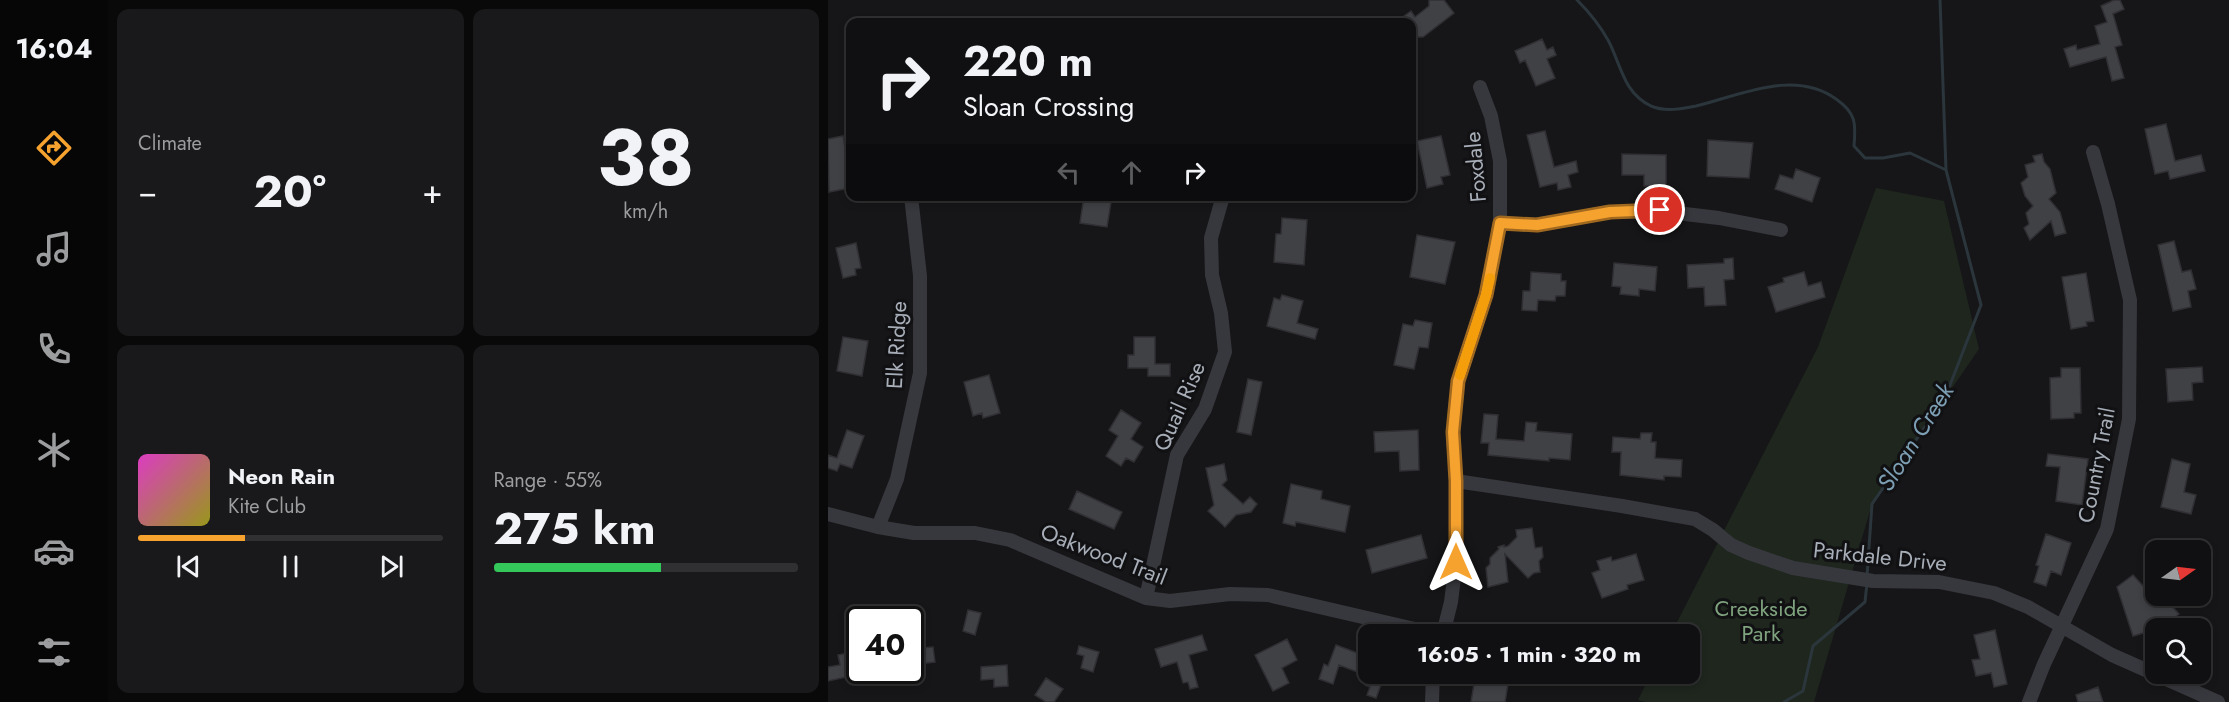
<!DOCTYPE html>
<html lang="en">
<head>
<meta charset="utf-8">
<style>
	:root { --surface:#101012; --page:#19191b; --text:#f1f3f6; --muted:#9c9d9f; --line:#303032; --accent:#f6a22f }
	body { margin:0; font-family:Jost,sans-serif; background:var(--page); color:var(--text); height:100vh; display:flex; flex-direction:column; font-size:22px; white-space:nowrap }
	* { box-sizing:border-box; margin:0 }
	p { font-size:20px; color:var(--muted) }
	.icon { flex:none; width:33px; height:33px; fill:none; stroke:currentColor; stroke-width:2; stroke-linecap:round; stroke-linejoin:round }
	.map { position:relative; flex:1; overflow:hidden }
	.panel { display:flex; flex-direction:column; gap:9px; padding:9px; background:#09090a; width:720px }
	.panel>* { flex:none }
	.hud { position:absolute; left:18px; top:18px; width:570px; height:183px; border-radius:12px; box-shadow:0 3px 9px #0003,0 0 0 2px var(--line); background:#101012; color:var(--text); overflow:hidden }
	.needle { width:39px; rotate:76deg }
	.controls { position:absolute; left:1317px; top:540px; display:grid; gap:12px }
	.controls a { display:grid; place-items:center; width:66px; height:66px; border-radius:12px; background:var(--surface); box-shadow:0 3px 9px #0003,0 0 0 2px var(--line); font-size:30px }
	.speed { position:absolute; left:18px; top:606px; display:flex; gap:12px; font-size:30px; font-weight:700; text-align:center }
	.speed>* { display:grid; place-content:center; width:78px; height:78px; border-radius:50%; background:var(--surface); box-shadow:0 3px 9px #0003,0 0 0 2px var(--line); line-height:1 }
	.speed .limit { border:3px solid #111; border-radius:9px; background:#fff; color:#111 }
	.pin { position:absolute; display:grid; place-items:center; width:51px; height:51px; color:#fff; margin:-26px; border:3px solid #fff; border-radius:50%; box-shadow:0 2px 6px #0007 }
	.me { position:absolute; width:66px; margin:-33px; rotate:0deg; stroke-linejoin:round; filter:drop-shadow(0 0 4px #0008) }
	.turn { display:flex; align-items:center; gap:21px; height:126px; padding:0 18px; font-size:27px }
	.turn .icon { width:78px; height:78px; stroke-width:2.5 }
	.turn b { display:block; font-size:42px; line-height:51px }
	.lanes { display:flex; align-items:center; height:57px; padding:0 18px; background:#0003; justify-content:center; gap:30px; direction:ltr }
	.lanes .off { opacity:.35 }
	.big { font-size:45px; font-weight:700; line-height:1.1 }
	.panel .card { flex:1; display:flex; flex-direction:column; justify-content:center; gap:9px; min-width:0; padding:0 21px; border-radius:12px; background:var(--page) }
	.panel .dial { align-items:center; gap:0 }
	.dial b { font-size:78px; line-height:1 }
	.song { display:flex; align-items:center; gap:18px }
	.cover { width:72px; height:72px; border-radius:9px; background:linear-gradient(135deg,hsl(310 70% 55%),hsl(60 70% 35%)) }
	.played { height:6px; border-radius:3px; background:linear-gradient(90deg,var(--accent) 35%,var(--line) 35%) }
	.keys { display:flex; justify-content:space-around; direction:ltr }
	.heat { display:flex; justify-content:space-between; align-items:center; font-size:33px; direction:ltr }
	.charge { height:9px; border-radius:4px; background:linear-gradient(90deg,#34c759 55%,var(--line) 0) }
	.panel .tiles { flex:1; display:grid; gap:9px; grid-template-columns:repeat(2,1fr) }
	.trip { position:absolute; left:530px; top:624px; width:342px; height:60px; border-radius:12px; background:var(--surface); box-shadow:0 3px 9px #0003,0 0 0 2px var(--line); font-weight:700; line-height:60px; text-align:center }
	main { display:flex; flex:1; min-height:0 }
	.tab-bar { display:flex; flex-direction:column; width:108px; justify-content:space-around; align-items:center; background:#060607; color:var(--muted) }
	.tab-bar .icon { width:42px; height:42px }
	.tab-bar .on { color:var(--accent) }
	.tab-bar b { font-size:27px; color:var(--text) }
	.map>svg:first-child { display:block }
	.green { fill:#1e261e }
	.lines { fill:none; stroke-linecap:round; stroke-linejoin:round }
	.stream { stroke:#2b363c; stroke-width:3 }
	.building { fill:#404145; stroke:#303034; stroke-width:1.5 }
	.minor { stroke:#37383d; stroke-width:14 }
	.route-casing { stroke:#a0691f; stroke-width:15 }
	.route { stroke:#f6a22f; stroke-width:10 }
	.slow { stroke:#f59e0b; stroke-width:10 }
	.labels { text-anchor:middle; dominant-baseline:central; stroke-width:6; stroke-linejoin:round; paint-order:stroke }
	.street-label { font-size:22px; fill:#a7aeb8; stroke:#111113 }
	.park-label { font-size:22px; fill:#7fa37e; stroke:#111113 }
	.water-label { font-size:24px; font-style:italic; fill:#7d9fb4; stroke:#111113 }
</style>
</head>
<body>
<main>
<nav class="tab-bar">
<b>16:04</b>
<svg class="icon on" aria-label="directions" viewBox="0 0 24 24"><path d="M12 3l9 9-9 9-9-9zM9 14v-3h6M13 9l2 2-2 2"/></svg>
<svg class="icon" aria-label="music" viewBox="0 0 24 24"><path d="M9 18V5l10-2v13"/><circle cx="6" cy="18" r="3"/><circle cx="16" cy="16" r="3"/></svg>
<svg class="icon" aria-label="phone" viewBox="0 0 24 24"><path d="M5 4h4l2 5-3 2q2 4 5 5l2-3 5 2v4C11 20 4 13 5 4z"/></svg>
<svg class="icon" aria-label="climate" viewBox="0 0 24 24"><path d="M12 3v18M4 7l16 10M4 17L20 7"/></svg>
<svg class="icon" aria-label="car" viewBox="0 0 24 24"><path d="M5 17H2v-5l4-1 3-4h7l3 4 3 1v5h-3M9 17h6M6 11h13"/><circle cx="7" cy="17" r="2"/><circle cx="17" cy="17" r="2"/></svg>
<svg class="icon" aria-label="filters" viewBox="0 0 24 24"><path d="M4 7h16M4 17h16"/><circle cx="9" cy="7" r="2"/><circle cx="15" cy="17" r="2"/></svg>
</nav>
<section class="panel">
<div class="tiles">
<div class="card"><p>Climate</p>
<div class="heat"><a>−</a><b class="big">20°</b><a>+</a></div>
</div>
<div class="card dial"><b>38</b><p>km/h</p></div>
<div class="card">
<div class="song"><i class="cover"></i><div><b>Neon Rain</b><p>Kite Club</p></div></div>
<div class="played"></div>
<div class="keys"><svg class="icon" aria-label="previous" viewBox="0 0 24 24"><path d="M18 5L8 12l10 7zM5 5v14"/></svg><svg class="icon" aria-label="pause" viewBox="0 0 24 24"><path d="M8 5v14M16 5v14"/></svg><svg class="icon" aria-label="next" viewBox="0 0 24 24"><path d="M6 5l10 7-10 7zM19 5v14"/></svg></div>
</div>
<div class="card"><p>Range · 55%</p><b class="big">275 km</b><div class="charge"></div></div>
</div>
</section>
<div class="map">
<svg width="1401" height="702" viewBox="0 0 1401 702">
	<rect width="100%" height="100%" fill="#161618"/>
	<path class="green" d="M1048 188 1116 201 1151 349 1044 504 986 702H817L810 700 823 674H861V634H843L990 347Z"/>
	<g class="lines">
		<path class="stream" d="M749 0C761 12 771 24 780 40 793 64 795 93 823 106 837 112 854 109 868 106 913 95 966 69 1008 99 1028 113 1028 123 1026 146L1037 158H1055L1082 153 1118 170
			M1039 576 1044 504 1117 398 1153 305 1118 170 1112 0
			M956 702 975 691 985 646 1037 602 1039 583"/>
	</g>
	<path class="building" d="M601 0H616L626 13 595 37H584V22H568L583 11 587 17 601 6Z
		M1286 0H1292L1296 9 1285 14 1294 45 1287 47 1296 78 1284 81 1278 57 1242 67 1236 49 1248 45 1249 50 1272 44 1267 26 1279 22 1273 6Z
		M714 39 719 50 725 47 728 55 719 59 727 78 708 86 697 60 692 63 687 51Z
		M1338 124 1347 161 1373 155 1377 171 1342 179 1340 171 1327 174 1317 129Z
		M717 131 726 167 748 161 750 172 740 175 743 187 730 190 729 183 712 187 699 135Z
		M15 136 22 176V188L1 192 0 139Z
		M613 136 622 175 613 177 615 184 599 188 589 141Z
		M880 140 925 143 921 178 879 176Z
		M794 154 838 155V186H816V175H794Z
		M1214 154 1216 162 1222 169 1228 193 1221 199 1232 212 1238 233 1227 236 1223 221 1202 240 1196 228 1201 224 1198 213 1205 206 1197 196 1193 183 1200 177 1197 165 1207 162 1205 156Z
		M968 169 992 178 984 202 947 189 952 175 965 179Z
		M256 196H284L279 227 252 223Z
		M454 218 479 220 476 265 446 262 448 234H453Z
		M589 235 627 242 617 284 582 277Z
		M1346 241 1354 272 1363 270 1368 289 1360 291 1363 307 1345 311 1330 245Z
		M28 243 33 268 27 269 28 275 15 278 8 248Z
		M905 258 906 279 896 280 898 305 877 306 876 287 860 288 859 265 896 263V259Z
		M786 263 829 267 827 291 811 289V296L792 294 793 287 784 286Z
		M703 272 733 274V281H738L737 296H728L727 301 710 300 709 311 694 310 695 291H702Z
		M976 272 980 286 993 282 997 297 948 312 940 287 956 282 955 278Z
		M1258 273 1266 321 1258 322 1259 326 1243 329 1234 277Z
		M454 295 475 301 469 323 490 329 487 339 439 326 446 298 452 300Z
		M587 320 604 323 600 348 591 347 586 369 566 365 575 324 585 326Z
		M15 337 40 341 34 376 9 371Z
		M306 337H327V364H342V376H320V368H300V355H306Z
		M1374 367 1375 382 1364 383 1365 400 1340 402 1338 369Z
		M1233 368H1252L1253 413H1246V418L1223 419 1222 378 1233 377Z
		M161 375 172 413 155 418 154 413 145 416 136 382Z
		M420 379 434 382 423 435 409 432Z
		M293 410 313 423 303 439 315 447 306 462 298 458 293 466 278 456 290 436 281 430Z
		M656 414 670 415 668 439 696 441 698 422 709 423 708 431 744 434 742 460 721 458V461L660 455 661 443H653Z
		M19 430 36 436 24 468 12 464 9 471 0 468V455L9 458Z
		M590 430 591 470 572 471 571 451 547 452 546 432Z
		M813 433H824L823 442H828L827 458 854 460 853 477 836 476V480L792 475 793 452H784L785 437 812 439Z
		M1220 454 1260 459 1254 505 1228 501 1232 467 1218 466Z
		M1344 459 1362 464 1356 492 1368 495 1363 514 1333 507Z
		M396 464 399 480 394 485 415 504 422 497 429 504 423 512 408 515 397 527 380 511 386 505 378 468Z
		M463 484 494 491 493 499 522 506 517 532 468 522 467 526 455 523Z
		M249 491 294 512 286 529 241 509Z
		M704 528 707 548 714 547 715 557 711 561 712 572 706 573 700 578 677 554 680 582 660 587 658 568 662 564V558L671 549 670 547 676 545V547L680 546 689 537 688 530Z
		M1218 534 1243 543 1233 575 1223 571 1218 586 1206 582 1211 566 1208 565Z
		M593 535 599 558 544 573 538 550Z
		M808 554 816 580 799 585 800 589 774 598 764 573 772 570 769 561 783 557 784 561Z
		M1305 575 1316 587 1320 601 1335 596 1351 614 1345 619 1332 624 1333 628 1305 636 1289 587Z
		M140 610 153 613 147 635 135 631Z
		M1167 630 1179 684 1166 687 1163 673 1148 676 1144 660 1152 659 1146 635Z
		M374 635 379 650 361 655 370 687 362 689 360 682 355 683 349 662 333 667 327 649Z
		M459 639 469 660 454 668 461 683 445 691 427 655Z
		M92 641 93 648 105 647 107 662 82 665V642Z
		M508 645 540 657V676L541 674H557L548 698 539 695 542 687 537 685 540 676 511 665 505 684 491 679 496 664 500 666Z
		M251 646 271 652 265 672 253 668 256 656 249 654Z
		M29 651 32 674 0 681V667L12 665 10 655Z
		M179 665 180 686 166 687V679L153 680V667Z
		M218 678 235 689 226 702H218L207 695Z
		M647 678 680 684 677 702H643Z
		M1270 687 1275 702H1250L1248 695Z"/>
	<g class="lines">
		<path class="minor" d="M672 223 709 225 782 212 832 211 891 218 953 230
			M628 481 794 506 867 519 885 530 903 545 921 553 965 568 1045 581 1111 582 1166 593 1200 607 1284 655 1390 702
			M0 514 50 527 86 533H147L182 540 318 598 342 601 402 594 440 595 608 634
			M50 527 69 479 92 373V276L83 196
			M318 598 349 455 377 409 397 352 393 313 384 275 383 238 395 196
			M615 634 623 602 628 562V481L625 432 630 381 658 295 672 223V161L663 116 652 87
			M604 702 605 674
			M1201 702 1216 664 1279 529 1301 419 1302 300 1280 204 1265 152"/>
	</g>
	<g class="lines">
		<defs>
			<path id="route" d="M628 562V481L625 432 630 381 658 295 672 223 709 225 782 212 832 210"/>
		</defs>
		<use href="#route" class="route-casing"/>
		<use href="#route" class="route"/>
		<path class="slow" d="M632 375 658 295 662 278"/>
	</g>
	<g class="labels">
		<g class="street-label">
			<text transform="translate(647 167) rotate(-95)">Foxdale</text>
			<text transform="translate(68 345) rotate(-87)">Elk Ridge</text>
			<text transform="translate(351 406) rotate(-66)">Quail Rise</text>
			<text transform="translate(1268 465) rotate(-79)">Country Trail</text>
			<text transform="translate(276 554) rotate(21)">Oakwood Trail</text>
			<text transform="translate(1052 556) rotate(6)">Parkdale Drive</text>
		</g>
		<g class="park-label">
			<text x="933" y="608">Creekside<tspan x="933" dy="25">Park</tspan></text>
		</g>
		<g class="water-label">
			<text transform="translate(1087 437) rotate(-58)">Sloan Creek</text>
		</g>
	</g>
</svg>
<div class="controls">
<a><svg class="needle" viewBox="-14 -14 28 28"><path d="M0-13l5 13h-10z" fill="#e53935"/><path d="M0 13l5-13h-10z" fill="#9c9d9f"/></svg></a>
<a><svg class="icon" aria-label="search" viewBox="0 0 24 24"><circle cx="10" cy="10" r="6"/><path d="M15 15l6 6"/></svg></a>
</div>
<div class="speed"><div class="limit">40</div></div>
<div class="pin" style="left:832px;top:210px;background:#d93025"><svg class="icon" aria-label="arrive" viewBox="0 0 24 24"><path d="M6 21V4h12l-3 4 3 4H6"/></svg></div>
<svg class="me" style="left:628px;top:562px" viewBox="-20 -20 40 40"><path d="M0-17L14 15 0 8-14 15z" fill="#f6a22f" stroke="#fff" stroke-width="4"/></svg>
<div class="trip">16:05 · 1 min · 320 m</div>
<div class="hud">
<div class="turn"><svg class="icon" aria-label="right" viewBox="0 0 24 24"><path d="M7 20v-9h11M14 6l5 5-5 5"/></svg><div><b>220 m</b>Sloan Crossing</div></div>
<div class="lanes"><svg class="icon off" aria-label="left" viewBox="0 0 24 24"><path d="M17 20v-9H6M10 6l-5 5 5 5"/></svg><svg class="icon off" aria-label="ahead" viewBox="0 0 24 24"><path d="M12 20V5M6 11l6-6 6 6"/></svg><svg class="icon" aria-label="right" viewBox="0 0 24 24"><path d="M7 20v-9h11M14 6l5 5-5 5"/></svg></div>
</div>
</div>
</main>
</body>
</html>
